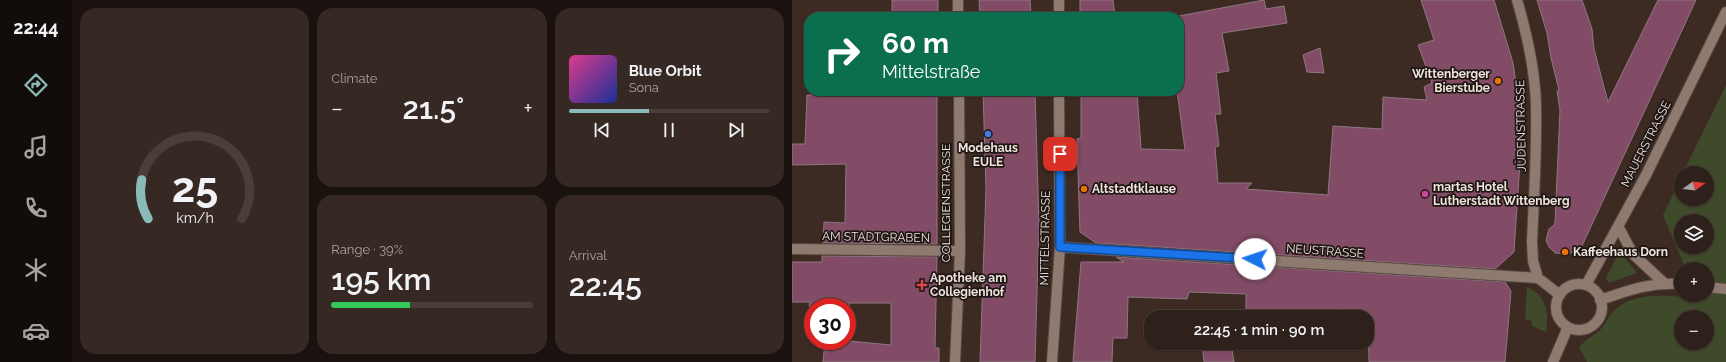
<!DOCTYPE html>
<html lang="en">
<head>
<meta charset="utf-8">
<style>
	:root { --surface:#2e201a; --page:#362823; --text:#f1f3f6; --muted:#a7a3a2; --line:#493e39; --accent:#8bbbb9 }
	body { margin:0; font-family:Raleway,sans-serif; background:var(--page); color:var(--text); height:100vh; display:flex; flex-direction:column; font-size:15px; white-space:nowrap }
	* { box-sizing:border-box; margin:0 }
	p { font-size:13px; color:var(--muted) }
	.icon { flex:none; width:22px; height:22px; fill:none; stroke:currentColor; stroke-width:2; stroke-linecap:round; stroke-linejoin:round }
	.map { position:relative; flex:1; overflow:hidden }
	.sheet { display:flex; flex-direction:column; gap:8px; padding:8px; background:#19120e; width:720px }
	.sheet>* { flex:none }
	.hud { position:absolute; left:12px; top:12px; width:380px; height:84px; border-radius:16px; box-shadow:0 1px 3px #0004,0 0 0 1px var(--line); background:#0b6e4f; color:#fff; overflow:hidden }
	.needle { width:26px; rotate:75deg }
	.controls { position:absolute; left:882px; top:166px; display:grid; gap:8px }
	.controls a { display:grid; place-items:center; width:40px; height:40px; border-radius:50%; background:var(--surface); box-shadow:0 1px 3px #0004,0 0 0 1px var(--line); font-size:20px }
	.speed { position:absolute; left:12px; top:298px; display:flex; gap:8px; font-size:20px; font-weight:700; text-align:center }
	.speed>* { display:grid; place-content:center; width:52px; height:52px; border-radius:50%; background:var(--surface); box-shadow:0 1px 3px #0004,0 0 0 1px var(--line); line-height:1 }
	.speed .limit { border:6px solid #d22; background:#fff; color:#111 }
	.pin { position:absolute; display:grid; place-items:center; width:34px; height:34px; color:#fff; margin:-17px; border-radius:8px; box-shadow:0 2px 6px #0006 }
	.me { position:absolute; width:44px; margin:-22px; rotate:274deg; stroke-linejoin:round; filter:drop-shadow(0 0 3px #0008) }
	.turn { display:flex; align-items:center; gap:14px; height:84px; padding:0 12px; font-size:18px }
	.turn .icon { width:52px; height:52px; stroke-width:2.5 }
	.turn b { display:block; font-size:28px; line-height:34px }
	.big { font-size:30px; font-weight:600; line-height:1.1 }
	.sheet .widget { flex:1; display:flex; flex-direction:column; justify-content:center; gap:6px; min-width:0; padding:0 14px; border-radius:16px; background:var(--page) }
	.sheet .dial { align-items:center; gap:0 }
	.dial svg { height:104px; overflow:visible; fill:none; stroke:var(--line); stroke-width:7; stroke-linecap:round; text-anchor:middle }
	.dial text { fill:var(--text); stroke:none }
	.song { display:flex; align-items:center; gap:12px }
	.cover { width:48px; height:48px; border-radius:6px; background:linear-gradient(135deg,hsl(330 70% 55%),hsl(230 70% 35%)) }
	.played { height:4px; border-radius:2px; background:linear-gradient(90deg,var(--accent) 40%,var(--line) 40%) }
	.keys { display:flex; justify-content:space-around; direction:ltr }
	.heat { display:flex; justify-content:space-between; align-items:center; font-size:22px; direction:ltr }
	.charge { height:6px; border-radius:3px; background:linear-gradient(90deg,#34c759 39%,var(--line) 0) }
	.sheet .tiles { flex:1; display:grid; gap:8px; grid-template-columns:repeat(3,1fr) }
	.widget:first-child { grid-row:span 2 }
	.trip { position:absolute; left:352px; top:310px; width:230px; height:40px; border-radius:16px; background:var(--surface); box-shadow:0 1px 3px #0004,0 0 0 1px var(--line); font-weight:600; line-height:40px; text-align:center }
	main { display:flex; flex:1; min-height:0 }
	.menu { display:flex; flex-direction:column; width:72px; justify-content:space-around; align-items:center; background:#120d0a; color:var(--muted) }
	.menu .icon { width:28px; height:28px }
	.menu .on { color:var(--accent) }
	.menu b { font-size:18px; color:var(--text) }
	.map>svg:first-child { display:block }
	.green { fill:#3e4a2a; fill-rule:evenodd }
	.building { fill:#824c66; stroke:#8e7781 }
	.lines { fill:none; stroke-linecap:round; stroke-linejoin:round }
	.minor-casing { stroke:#584942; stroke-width:12 }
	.minor { stroke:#8f7a70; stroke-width:10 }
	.route-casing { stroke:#114b97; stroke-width:10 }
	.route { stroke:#1a73e8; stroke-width:7 }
	.food-dot { fill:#e8710a; stroke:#1e1612; stroke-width:1.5 }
	.shop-dot { fill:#3f7fe0; stroke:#1e1612; stroke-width:1.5 }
	.hotel-dot { fill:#d1479c; stroke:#1e1612; stroke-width:1.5 }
	.health-dot { fill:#e0444e; stroke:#1e1612; stroke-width:1.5 }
	.labels { text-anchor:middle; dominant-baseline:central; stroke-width:3.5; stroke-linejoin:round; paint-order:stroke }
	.poi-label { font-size:12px; font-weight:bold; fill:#efe3dd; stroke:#1e1612; text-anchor:start }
	.street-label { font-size:12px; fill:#efe3dd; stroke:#1e1612 }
</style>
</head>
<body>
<main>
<nav class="menu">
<b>22:44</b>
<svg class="icon on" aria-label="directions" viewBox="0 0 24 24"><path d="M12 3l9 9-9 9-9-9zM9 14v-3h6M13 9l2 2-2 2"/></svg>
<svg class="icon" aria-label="music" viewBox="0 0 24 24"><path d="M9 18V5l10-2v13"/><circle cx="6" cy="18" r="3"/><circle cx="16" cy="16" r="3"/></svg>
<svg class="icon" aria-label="phone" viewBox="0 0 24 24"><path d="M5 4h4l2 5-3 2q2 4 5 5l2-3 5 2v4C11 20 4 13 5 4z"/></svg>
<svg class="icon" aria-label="climate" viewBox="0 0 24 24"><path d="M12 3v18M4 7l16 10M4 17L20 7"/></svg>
<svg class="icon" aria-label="car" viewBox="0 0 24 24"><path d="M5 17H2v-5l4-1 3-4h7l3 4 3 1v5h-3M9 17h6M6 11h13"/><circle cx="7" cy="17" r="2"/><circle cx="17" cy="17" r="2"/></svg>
</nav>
<section class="sheet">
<div class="tiles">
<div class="widget dial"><svg viewBox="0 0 100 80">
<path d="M14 69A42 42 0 1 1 86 69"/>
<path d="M14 69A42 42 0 0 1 9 39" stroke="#8bbbb9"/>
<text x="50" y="56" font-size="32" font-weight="700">25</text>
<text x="50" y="72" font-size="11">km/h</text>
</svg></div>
<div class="widget"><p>Climate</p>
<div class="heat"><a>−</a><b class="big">21.5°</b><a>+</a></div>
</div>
<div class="widget">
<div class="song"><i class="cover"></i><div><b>Blue Orbit</b><p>Sona</p></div></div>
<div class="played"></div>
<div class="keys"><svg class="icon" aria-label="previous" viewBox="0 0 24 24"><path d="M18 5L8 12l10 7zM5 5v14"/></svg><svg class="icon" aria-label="pause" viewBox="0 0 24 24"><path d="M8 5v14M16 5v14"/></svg><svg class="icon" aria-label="next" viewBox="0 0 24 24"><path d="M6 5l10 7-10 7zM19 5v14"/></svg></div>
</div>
<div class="widget"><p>Range · 39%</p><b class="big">195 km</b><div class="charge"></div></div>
<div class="widget"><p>Arrival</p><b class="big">22:45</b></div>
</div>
</section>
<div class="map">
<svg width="934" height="362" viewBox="0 0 934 362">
	<rect width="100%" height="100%" fill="#3d2b23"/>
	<path class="green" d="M934 85V362H795L787 347C793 340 802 336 809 329 814 323 817 315 824 309 842 292 876 295 899 298V295H915V269H897L892 265 871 215 889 178V199H915V173H891ZM889 221H915V247H889ZM889 317H915V343H889Z
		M827 253H829L845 273 817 283 814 278Z
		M735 287C755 296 757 312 754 332L740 326V321L733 319Z"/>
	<path class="building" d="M100 0H146V17H100Z
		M187 0H238L239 17H188Z
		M288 0H321L323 17H288Z
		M472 0 474 9 492 6 495 23 430 33 437 71 424 73 429 114H423L427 146 423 147 426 183H460L454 189 536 195 541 126 590 129 591 97 635 100 632 87 640 83 626 45 642 40 629 0H702L721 63 725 90 729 147 722 252 703 269 304 243 288 232 285 139 289 138V91H345L349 149 393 150 385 91H387V16Z
		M745 0H790L800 29 802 49 816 102 866 0H904L789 248 786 246 783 251 776 254 763 253 757 247 754 240 757 229 762 225 763 222 768 110 765 91 767 90 759 58 755 33Z
		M528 48 532 73 515 72 511 55Z
		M19 91 98 95V91H145V244L31 243 32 222 53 223 54 164 0 165V144H13L15 95H20Z
		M191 91H243L247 224 243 362H188L194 188Z
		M30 256 145 257 143 348H147V362H31L33 341H57L99 345V303H57V307H17L18 302H0V262H30Z
		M324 257 713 282 719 291 713 362H577L576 313 547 309 544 317H454V294L397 292 395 299 336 297 335 338H321L320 362H281L289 262H332Z
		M410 343H439L442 362H412Z"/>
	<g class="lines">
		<defs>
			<path id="minor" d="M166 0V17
				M267 0V17
				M725 0C735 34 743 69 744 105 745 150 742 196 740 242L741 261 746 278
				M826 226 841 254 872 283
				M268 247 746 278 768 295
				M0 249 168 251
				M764 307a23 23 0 1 1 46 0a23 23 0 1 1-46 0Z
				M794 285 854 175 934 12
				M915 287 934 289
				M808 300C837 290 858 282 889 284
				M163 362 168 251 167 91
				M260 362 268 247 267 91
				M761 362 776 327"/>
		</defs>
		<use href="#minor" class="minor-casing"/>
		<use href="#minor" class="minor"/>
	</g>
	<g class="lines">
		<defs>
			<path id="route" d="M268 154V247L463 259"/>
		</defs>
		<use href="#route" class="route-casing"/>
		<use href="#route" class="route"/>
	</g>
	<g class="food-dot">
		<circle cx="706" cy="81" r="4"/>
		<circle cx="292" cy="189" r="4"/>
		<circle cx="773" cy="252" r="4"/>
	</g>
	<circle class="shop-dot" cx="196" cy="134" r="4"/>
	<circle class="hotel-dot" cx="633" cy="194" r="4"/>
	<path class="health-dot" d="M128 279h4v4h4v4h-4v4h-4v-4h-4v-4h4z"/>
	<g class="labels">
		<g class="poi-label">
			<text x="698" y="74" text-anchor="end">Wittenberger<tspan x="698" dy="14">Bierstube</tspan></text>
			<text x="196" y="148" text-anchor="middle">Modehaus<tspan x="196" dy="14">EULE</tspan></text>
			<text x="641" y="187">martas Hotel<tspan x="641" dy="14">Lutherstadt Wittenberg</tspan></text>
			<text x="300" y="189">Altstadtklause</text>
			<text x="781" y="252">Kaffeehaus Dorn</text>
			<text x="138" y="278">Apotheke am<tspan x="138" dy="14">Collegienhof</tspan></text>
		</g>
		<g class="street-label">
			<text transform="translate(729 126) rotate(-91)">JÜDENSTRASSE</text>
			<text transform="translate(854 144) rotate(-63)">MAUERSTRASSE</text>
			<text transform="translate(154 203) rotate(-90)">COLLEGIENSTRASSE</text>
			<text transform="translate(84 237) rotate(1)">AM STADTGRABEN</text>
			<text transform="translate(253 238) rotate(-89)">MITTELSTRASSE</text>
			<text transform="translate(533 251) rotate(4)">NEUSTRASSE</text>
		</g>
	</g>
</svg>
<div class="controls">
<a><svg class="needle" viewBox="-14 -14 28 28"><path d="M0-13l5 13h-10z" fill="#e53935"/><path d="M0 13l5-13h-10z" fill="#a7a3a2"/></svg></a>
<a><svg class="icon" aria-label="layers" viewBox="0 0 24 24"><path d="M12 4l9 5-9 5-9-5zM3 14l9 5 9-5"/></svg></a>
<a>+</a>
<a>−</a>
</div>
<div class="speed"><div class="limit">30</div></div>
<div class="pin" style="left:268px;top:154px;background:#d93025"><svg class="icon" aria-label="arrive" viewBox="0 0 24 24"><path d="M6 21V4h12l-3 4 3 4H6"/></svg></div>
<svg class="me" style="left:463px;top:259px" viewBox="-20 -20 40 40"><circle r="19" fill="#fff"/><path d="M0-13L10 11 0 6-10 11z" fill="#1a73e8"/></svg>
<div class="trip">22:45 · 1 min · 90 m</div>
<div class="hud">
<div class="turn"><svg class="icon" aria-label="right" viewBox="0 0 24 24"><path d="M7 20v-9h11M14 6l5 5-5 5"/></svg><div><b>60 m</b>Mittelstraße</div></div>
</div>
</div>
</main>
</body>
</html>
